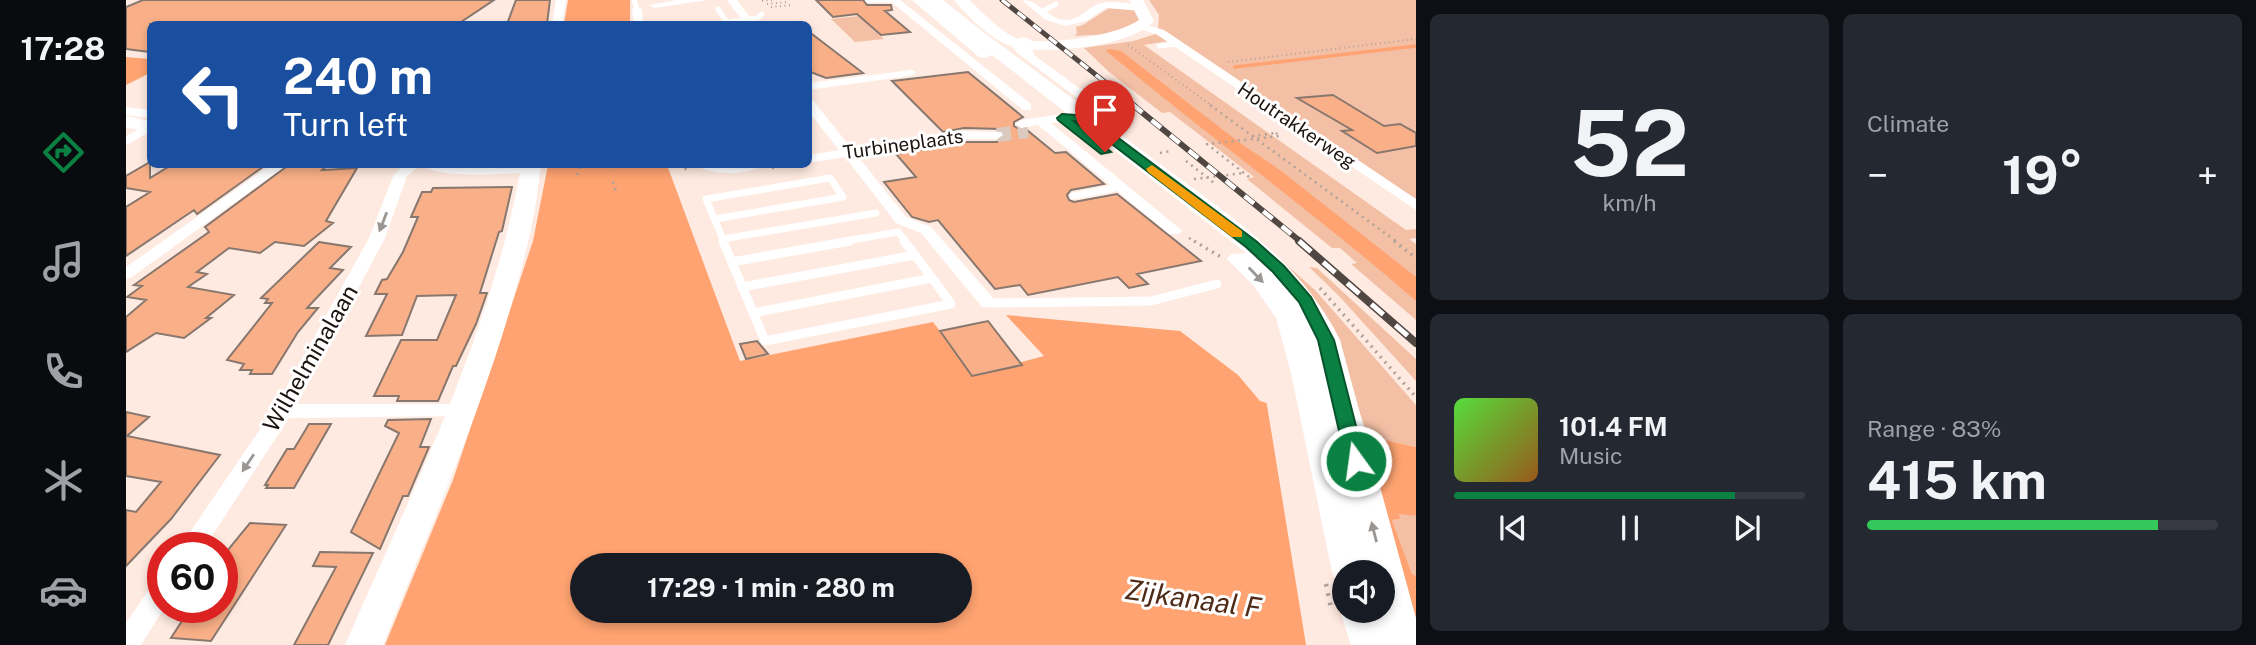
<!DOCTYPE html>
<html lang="en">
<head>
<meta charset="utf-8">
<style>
	:root { --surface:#171b24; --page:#242831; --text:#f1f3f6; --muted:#9ea1a6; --line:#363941; --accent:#0b8043 }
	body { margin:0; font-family:"Public Sans",sans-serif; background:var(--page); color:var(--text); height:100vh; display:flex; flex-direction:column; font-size:26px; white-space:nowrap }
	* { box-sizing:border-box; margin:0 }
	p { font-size:23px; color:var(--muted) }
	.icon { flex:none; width:38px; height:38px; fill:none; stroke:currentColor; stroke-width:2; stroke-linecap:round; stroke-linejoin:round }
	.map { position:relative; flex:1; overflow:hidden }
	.side { display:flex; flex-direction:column; gap:14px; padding:14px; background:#0d0f14; width:840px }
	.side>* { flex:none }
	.top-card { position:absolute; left:21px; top:21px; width:665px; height:147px; border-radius:10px; box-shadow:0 4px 10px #0003; background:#1a4fa0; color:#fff; overflow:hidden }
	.buttons { position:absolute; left:1206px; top:560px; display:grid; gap:14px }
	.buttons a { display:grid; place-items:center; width:63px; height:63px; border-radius:50%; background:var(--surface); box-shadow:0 4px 10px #0003; font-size:35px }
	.speed { position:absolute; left:21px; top:532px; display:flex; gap:14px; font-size:35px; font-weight:700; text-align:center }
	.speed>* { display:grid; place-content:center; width:91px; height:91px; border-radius:50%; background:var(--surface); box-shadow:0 4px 10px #0003; line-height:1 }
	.speed .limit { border:10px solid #d22; background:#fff; color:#111 }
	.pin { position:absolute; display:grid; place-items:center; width:60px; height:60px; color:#fff; margin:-72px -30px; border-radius:50% 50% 50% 0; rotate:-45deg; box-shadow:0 0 7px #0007 }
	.pin .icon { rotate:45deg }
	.me { position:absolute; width:77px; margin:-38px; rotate:346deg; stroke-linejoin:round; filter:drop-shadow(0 0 5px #0008) }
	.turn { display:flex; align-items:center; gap:24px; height:147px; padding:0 21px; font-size:32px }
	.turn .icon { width:91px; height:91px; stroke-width:2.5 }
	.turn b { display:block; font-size:49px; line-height:60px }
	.big { font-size:52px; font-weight:700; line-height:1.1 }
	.side .widget { flex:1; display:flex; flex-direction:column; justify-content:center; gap:10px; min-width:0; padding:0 24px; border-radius:10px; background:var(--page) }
	.side .dial { align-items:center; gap:0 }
	.dial b { font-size:91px; line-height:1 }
	.song { display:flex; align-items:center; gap:21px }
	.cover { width:84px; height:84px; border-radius:10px; background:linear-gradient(135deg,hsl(110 70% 55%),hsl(30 70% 35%)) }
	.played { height:7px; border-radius:4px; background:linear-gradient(90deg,var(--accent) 80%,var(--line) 80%) }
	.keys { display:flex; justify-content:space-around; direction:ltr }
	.heat { display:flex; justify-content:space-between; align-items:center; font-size:38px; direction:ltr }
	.charge { height:10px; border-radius:5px; background:linear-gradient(90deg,#34c759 83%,var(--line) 0) }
	.side .tiles { flex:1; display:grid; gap:14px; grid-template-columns:repeat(2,1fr) }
	.trip { position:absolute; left:444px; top:553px; width:402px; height:70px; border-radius:35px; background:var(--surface); box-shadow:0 4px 10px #0003; font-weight:700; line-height:70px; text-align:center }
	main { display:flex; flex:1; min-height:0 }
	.dock { display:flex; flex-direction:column; width:126px; justify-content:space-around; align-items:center; background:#090b0e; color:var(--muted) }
	.dock .icon { width:49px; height:49px }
	.dock .active { color:var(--accent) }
	.dock b { font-size:32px; color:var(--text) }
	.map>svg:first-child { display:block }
	.green { fill:#f4c0a5 }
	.water { fill:#fea371; fill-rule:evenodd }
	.pier { fill:#feeae0; fill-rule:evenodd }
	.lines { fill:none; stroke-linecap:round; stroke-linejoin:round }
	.stream { stroke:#fea371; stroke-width:3.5 }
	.building { fill:#f9b088; stroke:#88776e; stroke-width:2 }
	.street-tunnel { stroke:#dccac1; stroke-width:14; stroke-dasharray:14 7; stroke-linecap:butt }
	.path-far3 { stroke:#b1a29a; stroke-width:2; stroke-dasharray:1 3.5; stroke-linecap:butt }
	.path-far2 { stroke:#b1a29a; stroke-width:2.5; stroke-dasharray:2 4.5; stroke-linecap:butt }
	.path-far1 { stroke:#b1a29a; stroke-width:3.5; stroke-dasharray:2 5; stroke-linecap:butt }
	.path { stroke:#b1a29a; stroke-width:4.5; stroke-dasharray:2.5 7; stroke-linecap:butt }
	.lane-far2 { stroke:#fff; stroke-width:5 }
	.lane-far1 { stroke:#fff; stroke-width:7 }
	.lane { stroke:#fff; stroke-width:9 }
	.street { fill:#fff; fill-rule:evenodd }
	.secondary { fill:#fff; fill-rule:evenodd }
	.primary { fill:#fff; fill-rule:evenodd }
	.highway { fill:#fff; fill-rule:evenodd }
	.rail-far2-casing { stroke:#504642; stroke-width:5 }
	.rail-far1-casing { stroke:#504642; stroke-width:6 }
	.rail-casing { stroke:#504642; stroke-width:8 }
	.rail-far2 { stroke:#fff; stroke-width:3.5; stroke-dasharray:10; stroke-linecap:butt }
	.rail-far1 { stroke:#fff; stroke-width:4.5; stroke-dasharray:12; stroke-linecap:butt }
	.rail { stroke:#fff; stroke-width:5; stroke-dasharray:16; stroke-linecap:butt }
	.oneway { fill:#999694 }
	.route { fill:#0b8043; stroke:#07532c; stroke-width:2 }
	.slow { fill:#f59e0b }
	.labels { text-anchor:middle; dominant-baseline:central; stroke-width:6; stroke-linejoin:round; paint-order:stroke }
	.far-street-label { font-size:19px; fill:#1c1512; stroke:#fff }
	.street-label { font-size:23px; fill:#1c1512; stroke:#fff }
	.near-water-label { font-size:28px; font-style:italic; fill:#502c18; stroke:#fff }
</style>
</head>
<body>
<main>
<nav class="dock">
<b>17:28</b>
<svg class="icon active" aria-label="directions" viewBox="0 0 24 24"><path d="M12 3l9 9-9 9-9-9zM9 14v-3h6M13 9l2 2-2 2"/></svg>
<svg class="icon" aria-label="music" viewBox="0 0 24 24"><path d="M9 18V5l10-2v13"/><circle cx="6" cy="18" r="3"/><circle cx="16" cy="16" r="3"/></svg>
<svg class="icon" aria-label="phone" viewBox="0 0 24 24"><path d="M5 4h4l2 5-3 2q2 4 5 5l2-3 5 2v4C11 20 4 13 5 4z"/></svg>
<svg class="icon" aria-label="climate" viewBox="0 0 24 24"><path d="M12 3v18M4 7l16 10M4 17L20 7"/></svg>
<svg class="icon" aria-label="car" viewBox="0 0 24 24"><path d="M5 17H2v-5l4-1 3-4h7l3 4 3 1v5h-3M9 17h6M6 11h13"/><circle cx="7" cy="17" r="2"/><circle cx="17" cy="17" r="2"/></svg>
</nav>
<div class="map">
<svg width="1290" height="645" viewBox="0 0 1290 645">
	<rect width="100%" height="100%" fill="#feeae0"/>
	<path class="green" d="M1023 0H1290V201L1032 28 1033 15Z
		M983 8 1007 9 1014 17 1013 22 983 34 948 36 951 34 950 27 957 25Z
		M733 16 758 39 729 42 705 19Z
		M1030 34 1043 41 1018 45 1280 230 1290 229V238L1283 239 1290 244V320L1225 264 1231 263 1214 248H1206L1121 179 1128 177 1044 112 1036 113 983 72 958 48 1007 41Z
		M1124 233 1189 290 1290 405V447L1242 436 1199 316Z
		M1183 267 1191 268 1290 359V381L1213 296Z
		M1272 513 1290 516V576L1286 574 1266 520 1273 519Z"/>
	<path class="water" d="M442 0H504V24H438Z
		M983 49 995 51 1114 143 1154 170 1290 277V301C1190 214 1082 136 980 51Z
		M0 57 24 59V73L0 85Z
		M422 165H541L614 361 807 322 847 375 918 356 880 315 1054 331 1112 375 1134 401 1141 403 1147 421 1238 441 1242 436 1290 447V516L1273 514 1274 519 1266 520 1286 574 1290 576V645H259L327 480 407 241ZM457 565H835V611H457ZM1218 572H1256V611H1218Z"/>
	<path class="pier" d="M1140 399 1144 401 1147 419 1234 438 1239 433 1290 618V645H1180ZM1218 572H1256V611H1218Z"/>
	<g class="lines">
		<path class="stream" d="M1109 67 1290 46"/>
	</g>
	<path class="building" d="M17 0H368L332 24H24V52L0 49V7Z
		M390 0H424L421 24H381Z
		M690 0H737L741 5H765L766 10 759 11 784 32 755 35 731 14 707 17Z
		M682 31 737 73 700 78 682 71Z
		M842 72 897 117 888 122V126L894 130H901L929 153 940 152 978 184 945 190 941 195 943 200 948 202 991 194 1075 261 1011 274 1022 284 1003 288 992 277 902 295 894 285 869 289 812 220 803 222 786 217 758 182 790 177 770 154 838 142H871L878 137 879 134 875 129 838 128 817 132 766 81Z
		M1207 95 1258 126 1274 124 1290 133V146L1251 153 1216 131 1226 130 1171 98Z
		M24 162V178L47 164H141L71 214 68 210 0 256V207L24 192 0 188V176Z
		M164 164H203L196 170 231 168 200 221 207 223 178 246 149 242 134 253 103 248 71 272 81 274 62 287 108 295 80 318H85L58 338 30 333 0 352V317L20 300 1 297 16 286 8 285 83 232 79 227Z
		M386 187 376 231 373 232 354 293H361L350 324 330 366H327L312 401H271L273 396H248L275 340H311L330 295 291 296 276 335 240 336 261 294H249L256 280 261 279 277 252 292 217H285L296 192H305L307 188Z
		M193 242 225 247 204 268 217 270 181 308H192L172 332 146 374H124L126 370H114L118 364 101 360 146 303H139L142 299 135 298Z
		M862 321 896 365 846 376 814 331Z
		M631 341 642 354 620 359 614 344Z
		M0 412 23 417 1 436 94 455 45 519 0 566V510L10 512 35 482 0 476Z
		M305 419 294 447H303L282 496H277L254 549 225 532 273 433 259 426 262 420Z
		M183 424H205L168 488H140L142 485H139L161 449H168Z
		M124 523 160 525 85 641 45 638 56 621 52 620 61 607H96V557Z
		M194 552 247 553 202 645H168L210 567 187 566Z"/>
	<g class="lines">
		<path class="street-tunnel" d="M871 135 902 131"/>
		<path class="path-far3" d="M636 1 647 0
			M641 4 663 2
			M645 7 667 5
			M1002 45 1086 106
			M1102 62 1290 39"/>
		<path class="path-far2" d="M1084 105 1271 242
			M987 112 1002 116
			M1126 136 1150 133
			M1034 153 1045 151
			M1060 161 1088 183
			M483 164 485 171
			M554 164 563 172
			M646 168 672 164
			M451 175 455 164
			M1123 177 1081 144 1154 136 1150 133
			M1068 179 1118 173
			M487 182 491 194
			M1063 238 1070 242"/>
		<path class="path-far1" d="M1068 241 1095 257
			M1268 241 1290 258
			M1194 288 1290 397"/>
		<path class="path" d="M1200 584 1205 608"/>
		<path class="lane-far2" d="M508 0 511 9
			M742 0H764
			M592 9 602 24
			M915 12 930 4
			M600 22 631 18 636 14
			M1033 46 1052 44"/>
		<path class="lane-far1" d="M947 196 994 187
			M589 219 717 197 704 178 580 199 598 242
			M597 239 750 213
			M714 242 772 232 780 242"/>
		<path class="lane" d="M597 241 639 341 825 304 806 278
			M606 262 724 241
			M616 287 789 255 778 241
			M862 303 1025 301 1091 284
			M627 313 806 278 789 255"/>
		<path class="street" d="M430 0H440L436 24H426Z
			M550 0H582L528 8 523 5Z
			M601 0H611L629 24H619Z
			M763 0H774L905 104V110H897Z
			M896 0C914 0 922 20 941 20 955 19 963 6 976 3 987 0 1004 4 1015 5L1020 8 1015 11 980 8 960 21 939 26 918 19Z
			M511 6 516 9 517 24 508 23 506 9Z
			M1017 24 1038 30 1290 199V210L1030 34 1013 29V25Z
			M895 37 904 39 908 55 953 88 976 93 986 98V104L962 106 890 52 886 46Z
			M785 70 789 71V75L682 90V83Z
			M682 99H686L725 148 838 131 875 132 877 135 871 139H838L731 155 780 217 805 227 868 299 871 303 868 307H856L795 233 770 223 719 157 682 163V155L713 150 682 111Z
			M0 107 24 110V118L0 115Z
			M936 114 963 115 965 118 959 122 925 123 1053 228 1056 231 1053 234H1043L912 125 895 128 889 124 895 120Z
			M24 123V132L0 145V136Z
			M146 164H162L6 277 0 279V267Z
			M280 164H295L281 176 259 238 171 404H335L342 406 345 411 342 416 163 418 78 548H53L150 406 243 238 268 174Z
			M398 164H412V166L405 170 400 169Z
			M568 164H639C623 176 584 176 568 164Z
			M37 579V607H39L15 645H0V623L28 582Z"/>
		<path class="secondary" d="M828 0H843C857 12 873 31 890 38 917 47 991 36 1013 20L1003 0H1017L1028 21C1007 47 907 58 877 43 860 34 840 15 828 0Z
			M0 116 24 121V131L0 128Z
			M295 164 415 166C412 187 410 208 405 229 373 373 312 509 257 645H219C286 491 363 339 394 173 374 174 308 179 295 164Z"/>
		<path class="primary" d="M786 0H802L843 32 850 29 856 31C914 74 972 118 1030 161 1100 213 1174 259 1214 340L1290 619V645H1225L1214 611 1218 602V611H1256V572H1218V586L1211 584 1206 572 1165 373 1150 318 1128 286 1101 259 1105 254 1120 253 866 55 859 58 853 57Z"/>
		<path class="highway" d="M797 0H817L860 34 857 38H843Z"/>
		<defs>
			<path id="rail-far2" d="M876 0 1009 106"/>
			<path id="rail-far1" d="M1007 105 1175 242"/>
			<path id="rail" d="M1173 241 1290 343"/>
		</defs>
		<use href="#rail-far2" class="rail-far2-casing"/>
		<use href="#rail-far1" class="rail-far1-casing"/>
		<use href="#rail" class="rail-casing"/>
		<use href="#rail-far2" class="rail-far2"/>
		<use href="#rail-far1" class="rail-far1"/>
		<use href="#rail" class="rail"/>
	</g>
	<defs><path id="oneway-solid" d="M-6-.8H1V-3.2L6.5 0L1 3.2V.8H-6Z" transform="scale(1.75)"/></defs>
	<g class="oneway">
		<use href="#oneway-solid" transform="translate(257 222) rotate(111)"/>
		<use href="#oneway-solid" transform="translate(1130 275) rotate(46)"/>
		<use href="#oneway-solid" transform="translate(122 463) rotate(124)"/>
		<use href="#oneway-solid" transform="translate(1248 532) rotate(-104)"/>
	</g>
	<path class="route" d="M936 114 963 116 1130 241 1158 266 1185 297 1208 340 1239 461 1236 466 1230 469 1223 466 1220 461 1192 340 1173 302 1147 272 1120 247 957 122 948 121 985 152 975 154 932 120 931 118Z"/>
	<path class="slow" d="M1026 165 1116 231V237H1106L1022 172 1020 169Z"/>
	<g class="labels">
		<g class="far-street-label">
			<text transform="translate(1171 125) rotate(34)">Houtrakkerweg</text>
			<text transform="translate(777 144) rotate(-8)">Turbineplaats</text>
		</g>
		<g class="street-label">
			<text transform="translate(184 358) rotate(-60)">Wilhelminalaan</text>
		</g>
		<g class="near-water-label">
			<text transform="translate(1067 598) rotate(8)">Zijkanaal F</text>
		</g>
	</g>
</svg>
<div class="buttons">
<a><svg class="icon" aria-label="sound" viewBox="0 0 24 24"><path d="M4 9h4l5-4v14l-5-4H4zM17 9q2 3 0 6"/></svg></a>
</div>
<div class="speed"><div class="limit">60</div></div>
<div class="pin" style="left:979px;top:152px;background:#d93025"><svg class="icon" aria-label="arrive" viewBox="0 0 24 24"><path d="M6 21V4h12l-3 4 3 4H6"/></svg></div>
<svg class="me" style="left:1230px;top:461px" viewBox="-20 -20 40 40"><circle r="17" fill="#0b8043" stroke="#fff" stroke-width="3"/><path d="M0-11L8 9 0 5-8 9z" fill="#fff"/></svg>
<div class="trip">17:29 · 1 min · 280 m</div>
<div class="top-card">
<div class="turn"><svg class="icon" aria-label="left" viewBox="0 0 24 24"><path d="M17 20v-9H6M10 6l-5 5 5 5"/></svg><div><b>240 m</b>Turn left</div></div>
</div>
</div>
<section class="side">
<div class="tiles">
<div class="widget dial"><b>52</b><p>km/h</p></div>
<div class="widget"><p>Climate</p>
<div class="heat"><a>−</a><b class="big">19°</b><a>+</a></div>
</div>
<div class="widget">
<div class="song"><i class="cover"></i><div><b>101.4 FM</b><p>Music</p></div></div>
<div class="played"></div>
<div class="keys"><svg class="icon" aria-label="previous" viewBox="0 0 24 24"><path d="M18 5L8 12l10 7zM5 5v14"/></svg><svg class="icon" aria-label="pause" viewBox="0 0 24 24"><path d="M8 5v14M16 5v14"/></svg><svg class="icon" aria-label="next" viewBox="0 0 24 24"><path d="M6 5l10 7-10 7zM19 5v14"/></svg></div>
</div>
<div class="widget"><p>Range · 83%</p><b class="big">415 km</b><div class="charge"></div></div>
</div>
</section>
</main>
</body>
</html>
